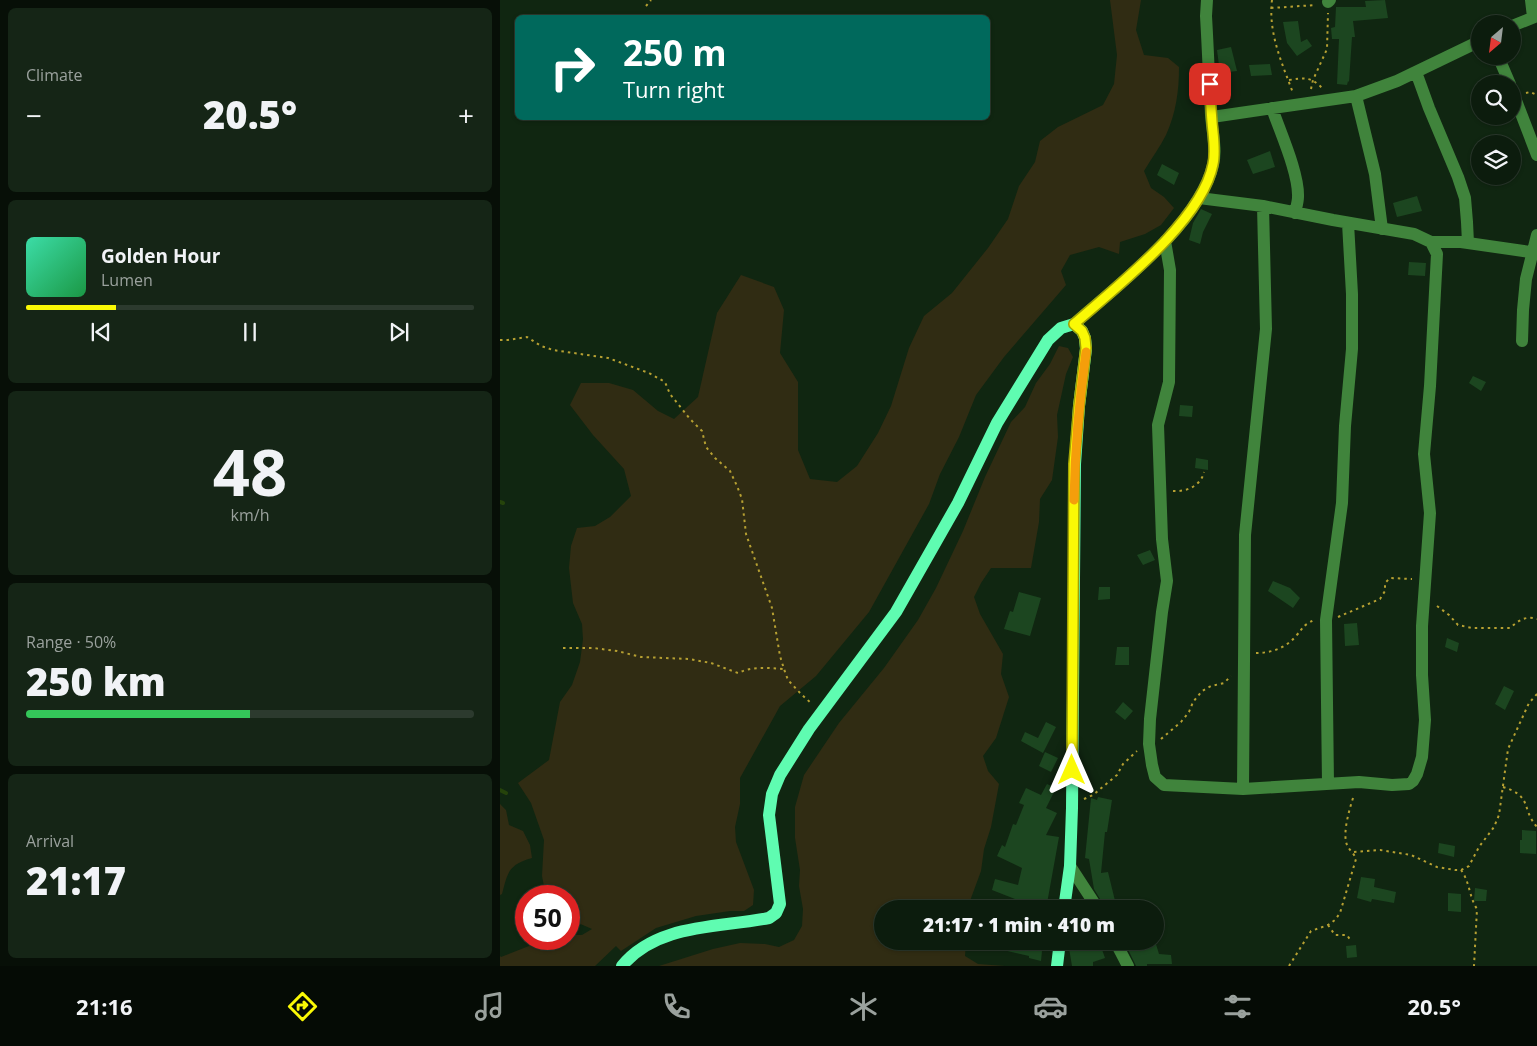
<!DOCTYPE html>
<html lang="en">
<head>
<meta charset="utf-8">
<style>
	:root { --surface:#0c1c0d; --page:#152516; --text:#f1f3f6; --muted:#9aa19d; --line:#2c3a2e; --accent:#faf905 }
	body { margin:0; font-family:"Open Sans",sans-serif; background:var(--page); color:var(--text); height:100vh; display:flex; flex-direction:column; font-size:19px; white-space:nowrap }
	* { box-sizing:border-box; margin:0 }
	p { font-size:16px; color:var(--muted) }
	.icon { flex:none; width:28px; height:28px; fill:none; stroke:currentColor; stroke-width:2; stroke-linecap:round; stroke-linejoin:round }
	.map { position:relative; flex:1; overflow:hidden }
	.sheet { display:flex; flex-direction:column; gap:8px; padding:8px; background:#070f07; width:500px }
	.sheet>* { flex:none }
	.banner { position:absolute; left:15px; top:15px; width:475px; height:105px; border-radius:8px; box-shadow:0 1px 4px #0004,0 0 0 1px var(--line); background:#00695c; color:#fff; overflow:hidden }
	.needle { width:32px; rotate:208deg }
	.tools { position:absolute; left:971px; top:15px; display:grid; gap:10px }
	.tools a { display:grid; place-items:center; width:50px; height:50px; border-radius:50%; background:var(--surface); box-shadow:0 1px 4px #0004,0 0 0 1px var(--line); font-size:25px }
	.speed { position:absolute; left:15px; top:885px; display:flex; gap:10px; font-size:25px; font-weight:700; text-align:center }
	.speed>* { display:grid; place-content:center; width:65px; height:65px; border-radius:50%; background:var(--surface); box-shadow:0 1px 4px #0004,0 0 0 1px var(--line); line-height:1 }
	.speed .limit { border:8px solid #d22; background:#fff; color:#111 }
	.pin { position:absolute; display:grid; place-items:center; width:42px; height:42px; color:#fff; margin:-21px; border-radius:10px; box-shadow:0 2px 8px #0006 }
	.me { position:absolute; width:55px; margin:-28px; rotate:0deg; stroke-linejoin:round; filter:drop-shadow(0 0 4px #0008) }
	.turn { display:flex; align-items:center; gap:18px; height:105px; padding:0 25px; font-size:22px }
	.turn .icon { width:65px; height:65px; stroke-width:2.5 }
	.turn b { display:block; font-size:35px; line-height:42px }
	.big { font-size:38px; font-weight:800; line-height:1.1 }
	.sheet .widget { flex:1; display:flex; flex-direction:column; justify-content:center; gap:8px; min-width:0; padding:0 18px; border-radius:8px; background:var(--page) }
	.sheet .dial { align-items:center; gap:0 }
	.dial b { font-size:65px; line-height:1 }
	.song { display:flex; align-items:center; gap:15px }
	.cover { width:60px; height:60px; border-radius:8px; background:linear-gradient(135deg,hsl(160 70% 55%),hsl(140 70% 35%)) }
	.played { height:5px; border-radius:2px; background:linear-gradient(90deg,var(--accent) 20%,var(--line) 20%) }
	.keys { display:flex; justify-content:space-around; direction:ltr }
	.heat { display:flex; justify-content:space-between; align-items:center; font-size:28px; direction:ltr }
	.charge { height:8px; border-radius:4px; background:linear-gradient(90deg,#34c759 50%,var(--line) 0) }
	.trip { position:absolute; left:374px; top:900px; width:290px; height:50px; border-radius:25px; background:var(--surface); box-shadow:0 1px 4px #0004,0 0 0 1px var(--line); font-weight:800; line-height:50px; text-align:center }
	.tab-bar { display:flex; height:80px; justify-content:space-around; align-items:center; background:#050b05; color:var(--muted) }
	.tab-bar .icon { width:35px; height:35px }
	.tab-bar .selected { color:var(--accent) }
	.tab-bar b { font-size:22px; color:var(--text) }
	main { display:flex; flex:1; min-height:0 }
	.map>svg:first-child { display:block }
	.green { fill:#302c13 }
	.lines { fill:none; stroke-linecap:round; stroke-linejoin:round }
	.stream { stroke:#25430b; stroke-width:4 }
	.building { fill:#1c4620 }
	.path { stroke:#b6a032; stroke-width:2; stroke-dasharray:2.5 4; stroke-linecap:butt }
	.minor { stroke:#40843c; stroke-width:12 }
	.major { stroke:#5ffcb1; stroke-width:12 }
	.route-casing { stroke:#a2a203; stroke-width:12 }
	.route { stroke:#faf905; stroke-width:9 }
	.slow { stroke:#f59e0b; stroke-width:9 }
</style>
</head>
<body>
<main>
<section class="sheet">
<div class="widget"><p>Climate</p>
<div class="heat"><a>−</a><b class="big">20.5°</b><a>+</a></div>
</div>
<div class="widget">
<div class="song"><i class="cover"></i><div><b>Golden Hour</b><p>Lumen</p></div></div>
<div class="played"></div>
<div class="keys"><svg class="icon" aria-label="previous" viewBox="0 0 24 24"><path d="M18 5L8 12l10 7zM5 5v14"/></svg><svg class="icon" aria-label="pause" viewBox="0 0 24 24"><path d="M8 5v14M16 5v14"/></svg><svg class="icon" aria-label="next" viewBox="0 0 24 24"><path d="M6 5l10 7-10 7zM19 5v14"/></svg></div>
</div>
<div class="widget dial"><b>48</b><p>km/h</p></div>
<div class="widget"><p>Range · 50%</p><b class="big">250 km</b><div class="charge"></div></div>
<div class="widget"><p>Arrival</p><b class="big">21:17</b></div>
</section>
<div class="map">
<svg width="1037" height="966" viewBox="0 0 1037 966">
	<rect width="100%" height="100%" fill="#102611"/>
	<path class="green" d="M610 0H641L636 30 644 55 668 58 679 67C679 91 676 113 666 135 660 147 651 159 644 171L651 188 664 197 674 208 661 225 645 234 620 242 619 254 599 247 570 255 561 271 566 285 504 357 476 395 459 437 440 474 429 504 369 612 316 676 280 706 240 778V804L235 827 236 842 254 890 253 905 244 911H230L196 916 156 928 121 951 116 946 95 966H0V956L1 957 29 946 32 939H69V935H82L92 929 69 919V896H46L42 876 44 840 31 803 18 783 49 760 60 702 72 685 80 662 83 639 82 624 73 603 69 568 71 546 77 528 95 526 110 517 131 496 124 469 93 435 70 405 81 383H109L133 390 158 411 174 419 198 397 217 313 241 275 274 287 284 310 280 353 298 382V450L310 479 337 482 357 466 378 433 391 406 409 348 424 316 452 293 488 248 508 219 519 186 535 162 540 141 558 127 603 105 614 84 617 55Z
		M559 346 568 348 573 357 566 374 557 415 558 437 552 480 540 499 539 522 531 568H491L481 583 474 597 480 614 503 654 501 674 509 697 496 738 483 756 488 771 499 784 491 827 484 849 481 871 467 909H382V941H466L465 956 478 964 505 966H159L213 949 240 943 265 944 279 947 294 940 302 926 303 909 299 886 300 870 295 838V807L304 775 339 723 384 668 418 620 436 588 463 531 485 477 511 422 525 407 536 383 550 364Z
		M0 804 6 810 9 825 23 831 30 845 32 858C8 865 8 872 2 894L0 895Z"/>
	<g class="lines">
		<path class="stream" d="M0 502 3 503
			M0 790 6 793"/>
	</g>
	<path class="building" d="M885 0 888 18 853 21 855 37H852L849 82 848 81 847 85 837 84 839 39H832L831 28 835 27 836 7H866L865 1Z
		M798 21 801 42 807 39 812 46 797 56 787 43 783 22Z
		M731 47 737 71 720 73 717 50Z
		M770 64 772 75 751 76 749 65Z
		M770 151 775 167 753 174 747 160Z
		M662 164 679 173 674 185 657 175Z
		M917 196 922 211 897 217 893 203Z
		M701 209 712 214 703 232 700 244 689 240 693 223Z
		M909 262 926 263 925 276 908 275Z
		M973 376 986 382 981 391 969 383Z
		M680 405 693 406 692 417 679 416Z
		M696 458 708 460V470L695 468Z
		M650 550 655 560 643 565 637 555Z
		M773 581 790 588 800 598 793 608 768 591Z
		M599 587H610V599L598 600Z
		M519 592 541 598 530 636 504 629 510 611 513 612Z
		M857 623 859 645 845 646 844 624Z
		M947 638 959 643 957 652 945 647Z
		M617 647H629V665H615Z
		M1004 686 1014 691 1005 710 995 704Z
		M623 702 633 711 625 720 615 712Z
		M546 722 556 727 543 753 521 741 525 732 538 738Z
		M545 752 558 758 551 772 539 766Z
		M547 784 556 788 546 808 557 813 546 835 559 837 546 909H513L515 899 492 890 495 879 518 885 522 868 497 856 502 845 505 847 513 824 516 825 524 805 519 803 526 788 541 795Z
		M598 797 612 800 607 832H605L601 873 608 872 617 909H606L594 889 589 859 585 858 591 798 597 800Z
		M1022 830 1036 831V854L1020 853V840H1022Z
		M939 843 955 846 954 857 938 853Z
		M861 877 875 879 874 887 896 892 894 903 872 899 871 902 857 898Z
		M975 888 987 890 986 901H974Z
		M948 893 961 894V912L948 911Z
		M504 941H543L541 961 529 958V956L503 950Z
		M574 941H599L605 958 593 962V966H572L568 942Z
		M624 941H655L659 954 671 955 672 964H647V966H636Z
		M856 945 857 957 847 958 846 946Z"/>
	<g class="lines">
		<path class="path" d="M772 0C768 33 782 63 793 93
			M146 6 151 0
			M771 8 816 5
			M789 80C804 78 811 76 823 89
			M811 89 813 80 827 49 828 13
			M1026 93 1030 92 1037 95
			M0 340H8L27 337 41 346 53 350 108 358 149 373 165 382 170 394 190 419 202 431 206 447 215 458 230 471 237 486 242 499 246 534 272 608 280 656 284 669 288 680 301 694 312 704
			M673 491C686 492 701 486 704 472
			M937 606 949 615 958 625 972 628H1010C1018 621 1026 615 1037 619
			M838 617 880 599 885 591V583L890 578 912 579
			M63 648H93L117 651 141 657 189 659 211 663 238 673C253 666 267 668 284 669
			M756 653C771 653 786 648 796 636 804 627 802 626 814 620
			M661 739 681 722 689 712 693 702 702 691 711 686 724 683 731 676
			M1003 787C1033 796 1021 809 1037 827
			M584 799 593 795 617 775 623 764 637 751
			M854 852 880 850 911 855 937 867 955 870H961L969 866 979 847 994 827 999 815 1008 749 1029 703 1037 694
			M961 870C970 882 969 897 977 909L974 966
			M828 925 835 935H847L851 941
			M789 966 811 931 828 925 835 920 840 913 856 859C854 853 849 850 847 845 842 833 850 807 854 795"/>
		<path class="minor" d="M1031 0 1033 17
			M828 2 830 0
			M1012 26 1037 16
			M998 56 1010 84
			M916 72 929 108 958 177 965 198 967 222 968 243
			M1012 90 1037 155
			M856 96 875 174 882 229
			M772 108C780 132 799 173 798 197 798 202 796 208 795 213
			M712 117 856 96 897 81 980 41
			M665 241 670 270 669 382 658 425 662 539 667 581 662 612 650 719 649 744 652 765 655 777 664 785 743 789 859 782 892 785 909 784 913 781 917 774 922 757 925 720 922 675V626L930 513 924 454 930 386 937 254 931 242 914 234 833 220 763 206 699 198
			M931 242H961L1037 253
			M574 324C618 285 699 224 713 165 717 150 712 131 711 115 709 82 708 49 706 16L707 0
			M1022 341 1023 310 1026 279 1037 235
			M828 784 826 620 842 503 845 426 852 349V294L848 223
			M743 789 745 535 766 329 763 206
			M570 866 598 909
			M615 941 628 966"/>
		<path class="major" d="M122 966C157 923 220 928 269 918L276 913 280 904 269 815 272 794 280 775 309 729 396 612 458 503 497 423 548 340 561 328 574 324 582 331 585 338 586 349 579 406 575 464 572 808 570 866 564 909
			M557 966 560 941"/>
	</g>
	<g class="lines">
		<defs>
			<path id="route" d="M572 770 574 464 579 406 586 348 585 338 582 331 574 324C616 287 702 221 713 164 716 151 713 135 712 122 711 109 710 96 710 84"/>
		</defs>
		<use href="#route" class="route-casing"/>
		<use href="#route" class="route"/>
		<path class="slow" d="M574 500C575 450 579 401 586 352"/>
	</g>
</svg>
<div class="tools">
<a><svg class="needle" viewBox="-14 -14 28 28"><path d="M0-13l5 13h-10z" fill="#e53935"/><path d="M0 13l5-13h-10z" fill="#9aa19d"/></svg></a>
<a><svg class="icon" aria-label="search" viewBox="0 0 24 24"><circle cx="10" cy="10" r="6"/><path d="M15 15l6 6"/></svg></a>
<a><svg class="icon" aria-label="layers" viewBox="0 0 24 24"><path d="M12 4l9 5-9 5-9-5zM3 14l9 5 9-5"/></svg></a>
</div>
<div class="speed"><div class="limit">50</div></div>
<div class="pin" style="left:710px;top:84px;background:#d93025"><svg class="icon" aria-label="arrive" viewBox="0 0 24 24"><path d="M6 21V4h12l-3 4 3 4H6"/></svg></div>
<svg class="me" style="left:572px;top:770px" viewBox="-20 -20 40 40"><path d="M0-17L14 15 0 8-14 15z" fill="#faf905" stroke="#fff" stroke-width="4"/></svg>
<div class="trip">21:17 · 1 min · 410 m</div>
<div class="banner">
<div class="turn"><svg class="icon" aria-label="right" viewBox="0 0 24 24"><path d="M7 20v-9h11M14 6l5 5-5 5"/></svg><div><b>250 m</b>Turn right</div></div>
</div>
</div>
</main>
<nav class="tab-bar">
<b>21:16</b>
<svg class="icon selected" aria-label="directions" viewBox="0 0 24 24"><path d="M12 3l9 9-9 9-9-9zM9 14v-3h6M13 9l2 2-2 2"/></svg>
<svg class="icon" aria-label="music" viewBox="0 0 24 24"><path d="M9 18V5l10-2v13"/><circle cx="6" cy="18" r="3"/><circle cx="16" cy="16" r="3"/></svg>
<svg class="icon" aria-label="phone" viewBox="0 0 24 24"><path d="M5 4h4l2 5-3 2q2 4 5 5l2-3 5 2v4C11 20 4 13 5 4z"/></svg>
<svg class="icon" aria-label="climate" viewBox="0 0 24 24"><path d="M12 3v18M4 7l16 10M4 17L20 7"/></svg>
<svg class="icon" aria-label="car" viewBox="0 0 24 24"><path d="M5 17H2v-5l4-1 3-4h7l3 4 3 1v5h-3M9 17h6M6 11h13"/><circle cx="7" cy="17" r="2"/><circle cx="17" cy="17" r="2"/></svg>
<svg class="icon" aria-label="filters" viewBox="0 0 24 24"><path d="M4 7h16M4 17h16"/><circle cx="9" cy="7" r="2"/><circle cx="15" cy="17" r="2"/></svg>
<b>20.5°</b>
</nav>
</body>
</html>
